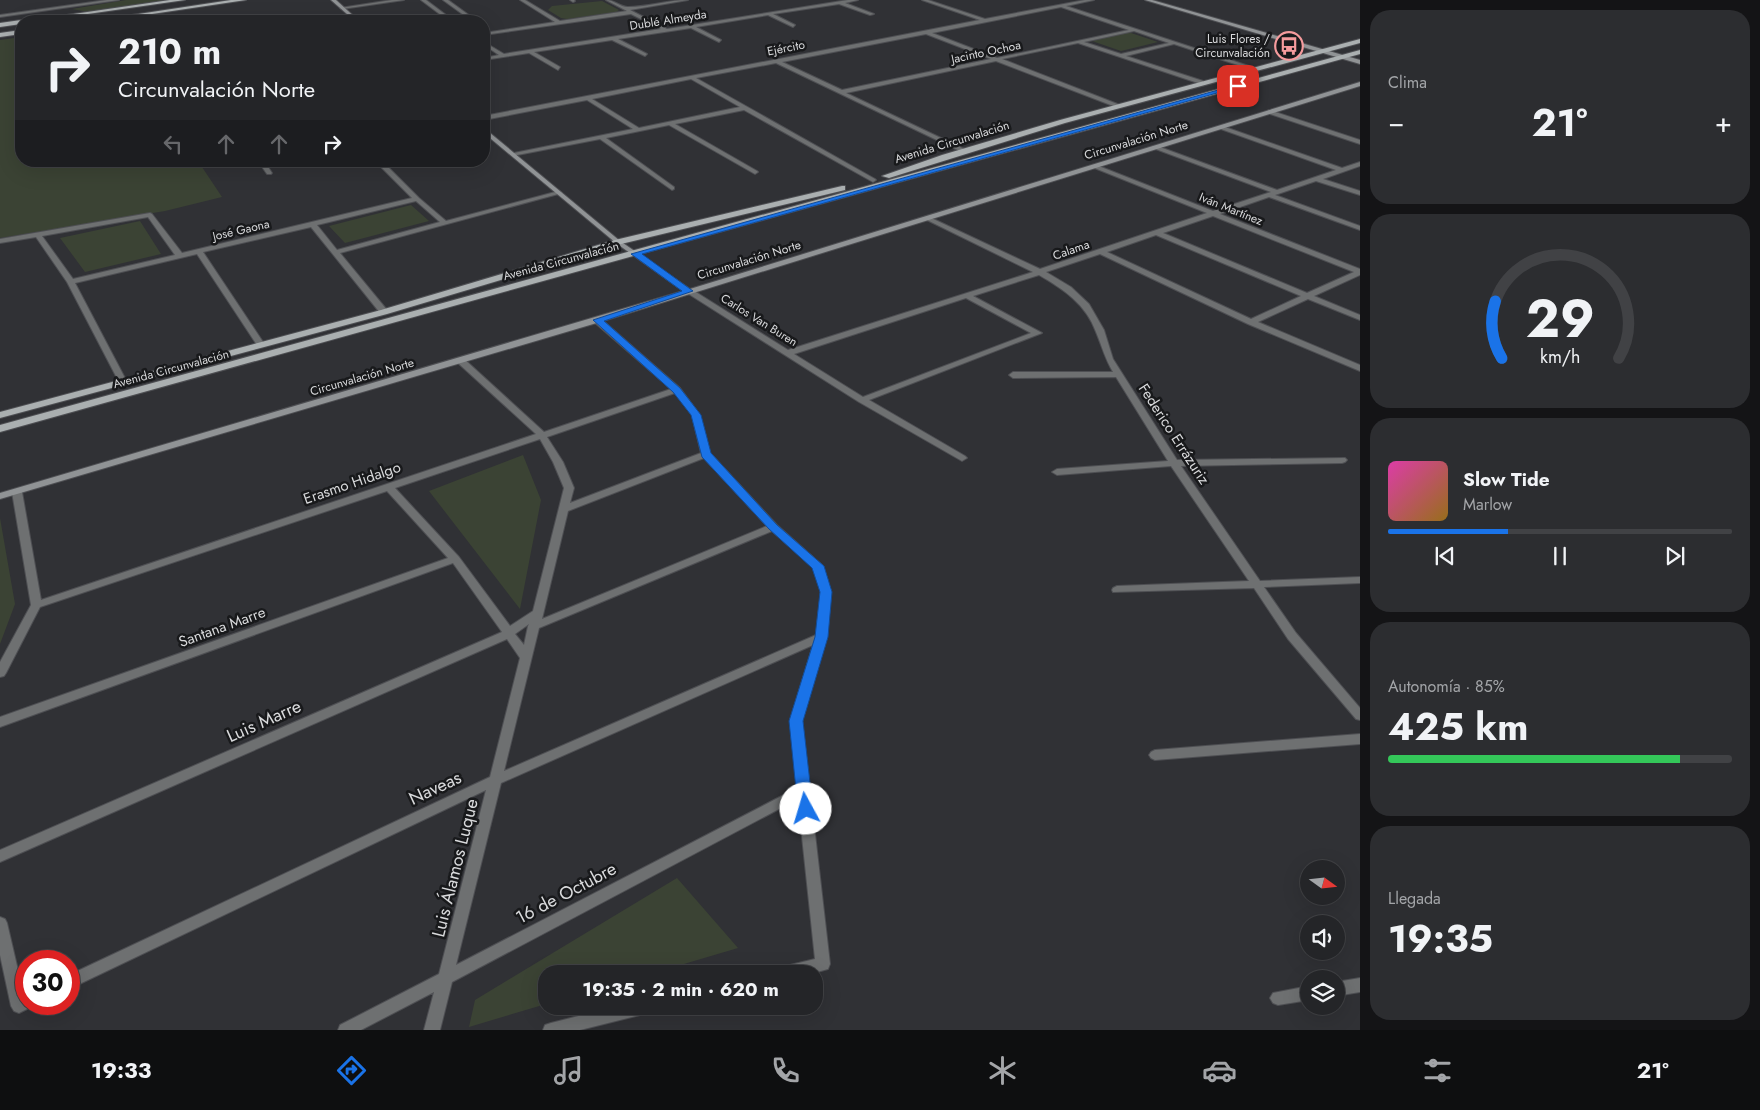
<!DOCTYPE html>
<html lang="es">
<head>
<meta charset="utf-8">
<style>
	:root { --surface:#242528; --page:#2c2d30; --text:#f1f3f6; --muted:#a3a5a8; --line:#414245; --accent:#1a73e8 }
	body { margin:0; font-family:Jost,sans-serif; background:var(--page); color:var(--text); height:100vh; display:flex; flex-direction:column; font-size:19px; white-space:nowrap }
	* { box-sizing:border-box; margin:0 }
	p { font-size:16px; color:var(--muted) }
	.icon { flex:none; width:28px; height:28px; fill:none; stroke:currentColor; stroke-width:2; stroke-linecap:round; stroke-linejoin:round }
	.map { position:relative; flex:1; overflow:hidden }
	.drawer { display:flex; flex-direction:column; gap:10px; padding:10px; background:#141416; width:400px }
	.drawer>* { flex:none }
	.top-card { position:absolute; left:15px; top:15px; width:475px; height:152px; border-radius:20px; box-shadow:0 5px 20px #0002,0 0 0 1px var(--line); background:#242528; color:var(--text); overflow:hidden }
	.needle { width:32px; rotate:105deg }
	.tools { position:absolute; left:1300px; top:860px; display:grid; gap:10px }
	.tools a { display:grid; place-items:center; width:45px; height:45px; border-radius:50%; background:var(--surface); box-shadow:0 5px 20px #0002,0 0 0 1px var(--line); font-size:25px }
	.speed { position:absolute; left:15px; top:950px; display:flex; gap:10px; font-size:25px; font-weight:700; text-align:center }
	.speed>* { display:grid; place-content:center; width:65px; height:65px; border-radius:50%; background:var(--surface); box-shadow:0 5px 20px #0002,0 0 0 1px var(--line); line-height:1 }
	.speed .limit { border:8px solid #d22; background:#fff; color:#111 }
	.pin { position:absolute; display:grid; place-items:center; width:42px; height:42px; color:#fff; margin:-21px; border-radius:10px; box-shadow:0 2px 8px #0006 }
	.me { position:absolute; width:55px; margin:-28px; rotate:354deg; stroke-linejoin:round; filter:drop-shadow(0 0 4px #0008) }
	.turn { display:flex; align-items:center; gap:18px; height:105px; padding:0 20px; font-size:22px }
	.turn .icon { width:65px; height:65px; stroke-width:2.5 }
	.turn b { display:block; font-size:35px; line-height:42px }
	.lanes { display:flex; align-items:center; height:48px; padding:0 20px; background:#0003; justify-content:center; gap:25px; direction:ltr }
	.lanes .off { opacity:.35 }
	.big { font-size:38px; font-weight:700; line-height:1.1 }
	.drawer .card { flex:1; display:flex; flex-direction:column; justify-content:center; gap:8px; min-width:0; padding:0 18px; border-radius:20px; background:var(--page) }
	.drawer .dial { align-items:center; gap:0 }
	.dial svg { height:130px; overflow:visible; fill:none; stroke:var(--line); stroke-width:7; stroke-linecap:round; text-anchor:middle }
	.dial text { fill:var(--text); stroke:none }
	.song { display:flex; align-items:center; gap:15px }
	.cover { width:60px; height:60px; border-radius:8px; background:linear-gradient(135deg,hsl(320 70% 55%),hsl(40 70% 35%)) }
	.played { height:5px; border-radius:2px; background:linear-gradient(90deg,var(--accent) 35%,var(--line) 35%) }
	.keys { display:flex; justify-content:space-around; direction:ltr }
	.heat { display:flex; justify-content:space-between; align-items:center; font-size:28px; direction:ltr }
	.charge { height:8px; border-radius:4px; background:linear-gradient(90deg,#34c759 85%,var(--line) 0) }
	.trip { position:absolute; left:538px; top:965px; width:285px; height:50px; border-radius:20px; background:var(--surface); box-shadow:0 5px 20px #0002,0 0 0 1px var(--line); font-weight:700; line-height:50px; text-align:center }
	.tabs { display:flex; height:80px; justify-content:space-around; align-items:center; background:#0e0f10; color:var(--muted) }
	.tabs .icon { width:35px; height:35px }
	.tabs .current { color:var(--accent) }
	.tabs b { font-size:22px; color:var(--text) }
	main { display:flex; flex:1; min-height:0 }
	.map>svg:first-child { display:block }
	.green { fill:#3b4334 }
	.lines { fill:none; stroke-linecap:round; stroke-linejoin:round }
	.street-casing { stroke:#4e4f53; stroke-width:2 }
	.secondary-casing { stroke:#4e4f53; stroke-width:2 }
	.primary-casing { stroke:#4e4f53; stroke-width:2 }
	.street { fill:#6e7071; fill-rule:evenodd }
	.secondary { fill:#909395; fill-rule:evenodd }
	.primary { fill:#aaafb0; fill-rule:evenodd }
	.route { fill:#1a73e8; stroke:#114b97 }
	.labels { text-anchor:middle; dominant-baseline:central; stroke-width:5; stroke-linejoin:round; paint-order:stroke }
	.far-street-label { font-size:12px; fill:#d9dadc; stroke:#18191b }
	.far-poi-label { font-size:12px; fill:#d9dadc; stroke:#18191b; text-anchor:end }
	.street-label { font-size:15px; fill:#d9dadc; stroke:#18191b }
	.near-street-label { font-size:18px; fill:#d9dadc; stroke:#18191b }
</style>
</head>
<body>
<main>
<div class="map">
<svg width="1360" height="1030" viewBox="0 0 1360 1030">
	<rect width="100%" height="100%" fill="#303135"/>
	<path class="green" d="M126 0H177L88 12 72 9Z
		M602 1 619 10 616 12 567 19 561 18 548 10 552 6Z
		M1128 32 1158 42 1121 51 1092 41Z
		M21 37V161H198L222 197 165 211 0 238V40Z
		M411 205 429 221 345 243 329 226Z
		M140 221 161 254 85 272 60 238Z
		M523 455 541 500 520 609 429 491Z
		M0 518 15 604 0 644Z
		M677 878 738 948 650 974H546V1004L469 1027 475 1000Z"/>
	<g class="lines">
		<defs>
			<path id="street" d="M107 0H119L0 17V15Z
				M392 0H404L342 9 340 8Z
				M421 0H426L454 21H449Z
				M443 0H448L477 21H472Z
				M520 0H525L560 21 627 11 606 0C614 0 620 7 628 7 648 7 668 0 688 0L630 10 667 29 848 0H858L845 3 874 14 870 15 839 4 773 14 795 25 793 27 768 15 696 27 721 40 719 42 691 28 618 39 647 54 645 56 612 40 534 52 560 67 558 70 529 53 484 60V58L499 55 484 45V42L504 54 661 29 631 14 484 35V33L555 22Z
				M570 0H574L575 1 573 2Z
				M922 0H928L985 19 1085 0H1094L1066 6 1258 69 1253 70 1174 44 1126 56 1203 81V83L1201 84 1078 43 1002 59 1120 105V107H1116L996 61 846 93 964 149V151L962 152 776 63 696 78 875 179 876 180 873 182 744 110 675 124 757 171 758 172 755 174 669 125 606 138 674 187V189L672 190 600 139 512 156V154L514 153 633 129 587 100 484 120V116L980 20ZM1061 7 1129 30 997 58 932 33ZM1134 31 1169 43 1121 54 1084 42ZM926 34 991 59 842 90 782 62ZM691 79 740 107 639 128 592 99Z
				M355 18 357 20 341 21Z
				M1269 110 1360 140V144L1267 113 1266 112Z
				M1218 126H1222L1342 168 1360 162V166L1323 179 1360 191V195L1316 181 1275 195 1360 226V230L1269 197 1220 214 1360 269V275L1314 296 1360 315V320L1308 299 1258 322 1360 365V371L1248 324 1100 254 1046 272 1071 287 1089 304 1104 330 1113 359 1177 460 1345 458 1347 460 1345 462 1342 463 1181 466 1260 581 1360 577V583L1264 587 1296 633 1360 708V720L1356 719 1288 639 1254 588 1113 592 1112 590 1113 588 1117 586 1249 581 1171 466 1057 475 1052 472 1057 469 1168 461 1116 377 1013 378 1009 375 1013 372H1113C1105 359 1102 346 1096 332 1086 304 1063 289 1039 275L973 296 1042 333 869 400 965 456 967 458 962 461 859 402 684 291 688 289H691L788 350 1033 272 925 219V217H929L1040 269 1207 213 1092 167V165H1096L1213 211 1271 192 1153 148V146H1157L1277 190 1336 170 1218 128ZM1213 216 1354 272 1307 293 1163 233ZM1156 235 1301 296 1251 319 1107 252ZM966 298 1031 333 863 397 794 354Z
				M258 161H264L272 173 271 174H267Z
				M375 161H382L419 198 446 221 559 191 562 193 340 253 387 310 388 312 384 314H381L311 227 203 252 265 345 261 347 257 345 197 254 75 283 127 382 123 385 119 382 67 282 36 237 0 243V239L150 213 152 214 182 253 412 198ZM416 201 440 222 337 250 317 225ZM148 217 175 255 73 279 42 236Z
				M594 318H600L680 388 700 415 710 453 777 525 823 566 831 592 827 637 802 721 830 964 828 969 810 974H775L777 969 782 967 815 959 798 799 452 982 440 1030H424L434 992 361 1030H338L340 1025 439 974 486 790 69 989V975L490 777 520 658 507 639 0 862V850L502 632 453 563 0 727V717L448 558 387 491 40 607 6 673 4 676 0 677V662L31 605 12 492 14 490H20L22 492 41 600 536 434 458 363V359H464L544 432 671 389 594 322ZM675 393 692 415 701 453 570 503 574 488 563 462 547 437ZM540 439 553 462 564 488 533 611 510 626 459 557 395 488ZM704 458 767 526 542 619 568 511ZM772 531 813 567 821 592 816 635 504 771 539 628ZM529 624 528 626 524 645 515 634ZM813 645 790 721 797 788 456 965 501 783Z
				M1360 734V744L1155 760 1151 758 1149 755 1151 752 1155 750Z
				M0 917 5 919 7 923 24 996 26 995V1004H33L31 1007 19 1013 14 1011 11 1006 0 955Z
				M1360 978V992L1336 996V982Z
				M1309 986V1000L1278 1005 1273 1003 1270 998 1273 993Z
				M618 1006H656L653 1011 648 1013 580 1030H543L545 1025 551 1023Z"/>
			<path id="secondary" d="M331 0H336L359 21H355Z
				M1145 0H1152L1360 60V64Z
				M1360 82V86L600 322 0 499V493L683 291 616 243 484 133V128L620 241 690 289Z"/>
			<path id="primary" d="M170 0H185L39 21H25Z
				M231 0H246L105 21H92Z
				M21 21V24L0 27V23L21 20 23 21Z
				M21 30V34L0 37V33Z
				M1360 39V43L1065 123 889 178 882 176 942 155 1060 120Z
				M1360 50V54L0 432V425Z
				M842 186H845V190L621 244 387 314 0 418V412L381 310 615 240Z"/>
		</defs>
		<use href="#street" class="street-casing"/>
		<use href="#secondary" class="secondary-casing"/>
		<use href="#primary" class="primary-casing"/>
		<use href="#street" class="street"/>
		<use href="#secondary" class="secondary"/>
		<use href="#primary" class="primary"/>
	</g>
	<path class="route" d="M1236 85 1242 86 642 254 693 291 604 321 680 388 701 415 711 453 777 525 824 566 832 592 828 637 803 721 813 809 811 814 806 815 800 814 798 809 789 721 815 637 820 592 812 568 769 529 702 457 691 415 673 392 593 320 682 291 631 254Z"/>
	<defs>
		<symbol id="bus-ring" viewBox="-11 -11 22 22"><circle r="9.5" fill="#18191b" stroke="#f59b9d" stroke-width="1.5"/><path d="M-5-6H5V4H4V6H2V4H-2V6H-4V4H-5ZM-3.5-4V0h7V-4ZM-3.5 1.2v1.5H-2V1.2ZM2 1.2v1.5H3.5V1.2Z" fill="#f59b9d"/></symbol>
	</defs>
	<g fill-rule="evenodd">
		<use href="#bus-ring" x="1273" y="30" width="32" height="32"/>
	</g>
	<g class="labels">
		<g class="far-street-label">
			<text transform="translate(668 20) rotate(-9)">Dublé Almeyda</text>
			<text transform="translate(786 48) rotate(-11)">Ejército</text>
			<text transform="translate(986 52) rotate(-12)">Jacinto Ochoa</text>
			<text transform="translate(1136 140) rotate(-17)">Circunvalación Norte</text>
			<text transform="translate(952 142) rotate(-17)">Avenida Circunvalación</text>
			<text transform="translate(1231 209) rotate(22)">Iván Martínez</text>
			<text transform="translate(241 230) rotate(-13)">José Gaona</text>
			<text transform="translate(1071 250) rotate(-19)">Calama</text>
			<text transform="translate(749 260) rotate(-17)">Circunvalación Norte</text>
			<text transform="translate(561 261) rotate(-15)">Avenida Circunvalación</text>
			<text transform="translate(759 320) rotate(32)">Carlos Van Buren</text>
			<text transform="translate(171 369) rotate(-15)">Avenida Circunvalación</text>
			<text transform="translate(362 377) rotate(-16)">Circunvalación Norte</text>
		</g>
		<g class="far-poi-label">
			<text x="1270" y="39">Luis Flores /<tspan x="1270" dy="14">Circunvalación</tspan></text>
		</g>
		<g class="street-label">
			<text transform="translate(1174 434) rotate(57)">Federico Errázuriz</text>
			<text transform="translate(352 483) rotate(-19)">Erasmo Hidalgo</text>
			<text transform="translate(222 627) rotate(-20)">Santana Marre</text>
		</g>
		<g class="near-street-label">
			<text transform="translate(264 721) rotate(-24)">Luis Marre</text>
			<text transform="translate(435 788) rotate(-25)">Naveas</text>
			<text transform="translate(455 868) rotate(-76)">Luis Álamos Luque</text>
			<text transform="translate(566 893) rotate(-28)">16 de Octubre</text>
		</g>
	</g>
</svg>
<div class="tools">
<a><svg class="needle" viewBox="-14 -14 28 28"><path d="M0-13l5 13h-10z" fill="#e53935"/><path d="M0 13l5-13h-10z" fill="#a3a5a8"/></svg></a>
<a><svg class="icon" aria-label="sound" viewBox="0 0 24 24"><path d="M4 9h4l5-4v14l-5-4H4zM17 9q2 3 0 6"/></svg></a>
<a><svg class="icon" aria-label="layers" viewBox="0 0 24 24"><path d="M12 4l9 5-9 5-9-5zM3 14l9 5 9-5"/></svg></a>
</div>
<div class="speed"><div class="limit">30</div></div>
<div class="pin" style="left:1238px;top:86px;background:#d93025"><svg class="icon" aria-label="arrive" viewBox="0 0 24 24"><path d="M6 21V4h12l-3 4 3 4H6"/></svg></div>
<svg class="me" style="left:806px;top:809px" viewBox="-20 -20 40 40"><circle r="19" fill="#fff"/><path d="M0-13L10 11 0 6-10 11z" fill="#1a73e8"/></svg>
<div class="trip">19:35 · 2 min · 620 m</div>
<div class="top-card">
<div class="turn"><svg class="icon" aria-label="right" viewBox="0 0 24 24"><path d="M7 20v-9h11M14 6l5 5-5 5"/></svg><div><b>210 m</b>Circunvalación Norte</div></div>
<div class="lanes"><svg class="icon off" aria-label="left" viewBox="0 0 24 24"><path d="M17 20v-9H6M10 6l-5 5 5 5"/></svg><svg class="icon off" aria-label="ahead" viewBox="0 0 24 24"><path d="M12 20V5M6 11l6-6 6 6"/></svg><svg class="icon off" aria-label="ahead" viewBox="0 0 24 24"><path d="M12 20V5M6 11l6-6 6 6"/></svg><svg class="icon" aria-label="right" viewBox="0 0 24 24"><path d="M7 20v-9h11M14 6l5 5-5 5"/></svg></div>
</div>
</div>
<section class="drawer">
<div class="card"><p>Clima</p>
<div class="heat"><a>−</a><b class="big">21°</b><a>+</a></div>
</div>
<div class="card dial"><svg viewBox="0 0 100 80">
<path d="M14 69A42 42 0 1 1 86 69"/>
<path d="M14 69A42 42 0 0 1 10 34" stroke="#1a73e8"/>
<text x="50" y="56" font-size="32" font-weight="700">29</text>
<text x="50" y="72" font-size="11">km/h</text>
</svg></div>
<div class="card">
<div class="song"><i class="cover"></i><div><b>Slow Tide</b><p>Marlow</p></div></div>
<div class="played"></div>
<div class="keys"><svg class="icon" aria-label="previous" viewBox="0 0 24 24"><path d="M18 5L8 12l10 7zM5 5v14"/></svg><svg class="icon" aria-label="pause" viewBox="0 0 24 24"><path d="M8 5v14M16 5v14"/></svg><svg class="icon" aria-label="next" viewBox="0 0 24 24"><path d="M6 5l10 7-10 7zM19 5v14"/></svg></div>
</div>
<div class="card"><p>Autonomía · 85%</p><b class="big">425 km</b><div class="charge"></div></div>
<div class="card"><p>Llegada</p><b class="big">19:35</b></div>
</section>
</main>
<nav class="tabs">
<b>19:33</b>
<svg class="icon current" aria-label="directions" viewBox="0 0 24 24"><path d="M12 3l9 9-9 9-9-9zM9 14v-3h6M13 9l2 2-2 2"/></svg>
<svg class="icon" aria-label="music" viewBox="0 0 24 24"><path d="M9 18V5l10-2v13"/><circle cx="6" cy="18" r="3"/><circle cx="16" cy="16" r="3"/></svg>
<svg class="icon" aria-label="phone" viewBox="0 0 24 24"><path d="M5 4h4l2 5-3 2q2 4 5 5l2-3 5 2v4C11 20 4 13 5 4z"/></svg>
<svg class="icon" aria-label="climate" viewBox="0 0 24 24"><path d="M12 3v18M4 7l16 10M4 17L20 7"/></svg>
<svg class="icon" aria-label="car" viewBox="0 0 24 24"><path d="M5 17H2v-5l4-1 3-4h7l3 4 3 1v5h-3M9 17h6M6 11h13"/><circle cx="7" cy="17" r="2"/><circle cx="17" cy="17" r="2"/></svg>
<svg class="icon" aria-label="filters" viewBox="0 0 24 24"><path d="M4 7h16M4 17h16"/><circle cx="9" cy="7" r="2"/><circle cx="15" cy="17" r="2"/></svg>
<b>21°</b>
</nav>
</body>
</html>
